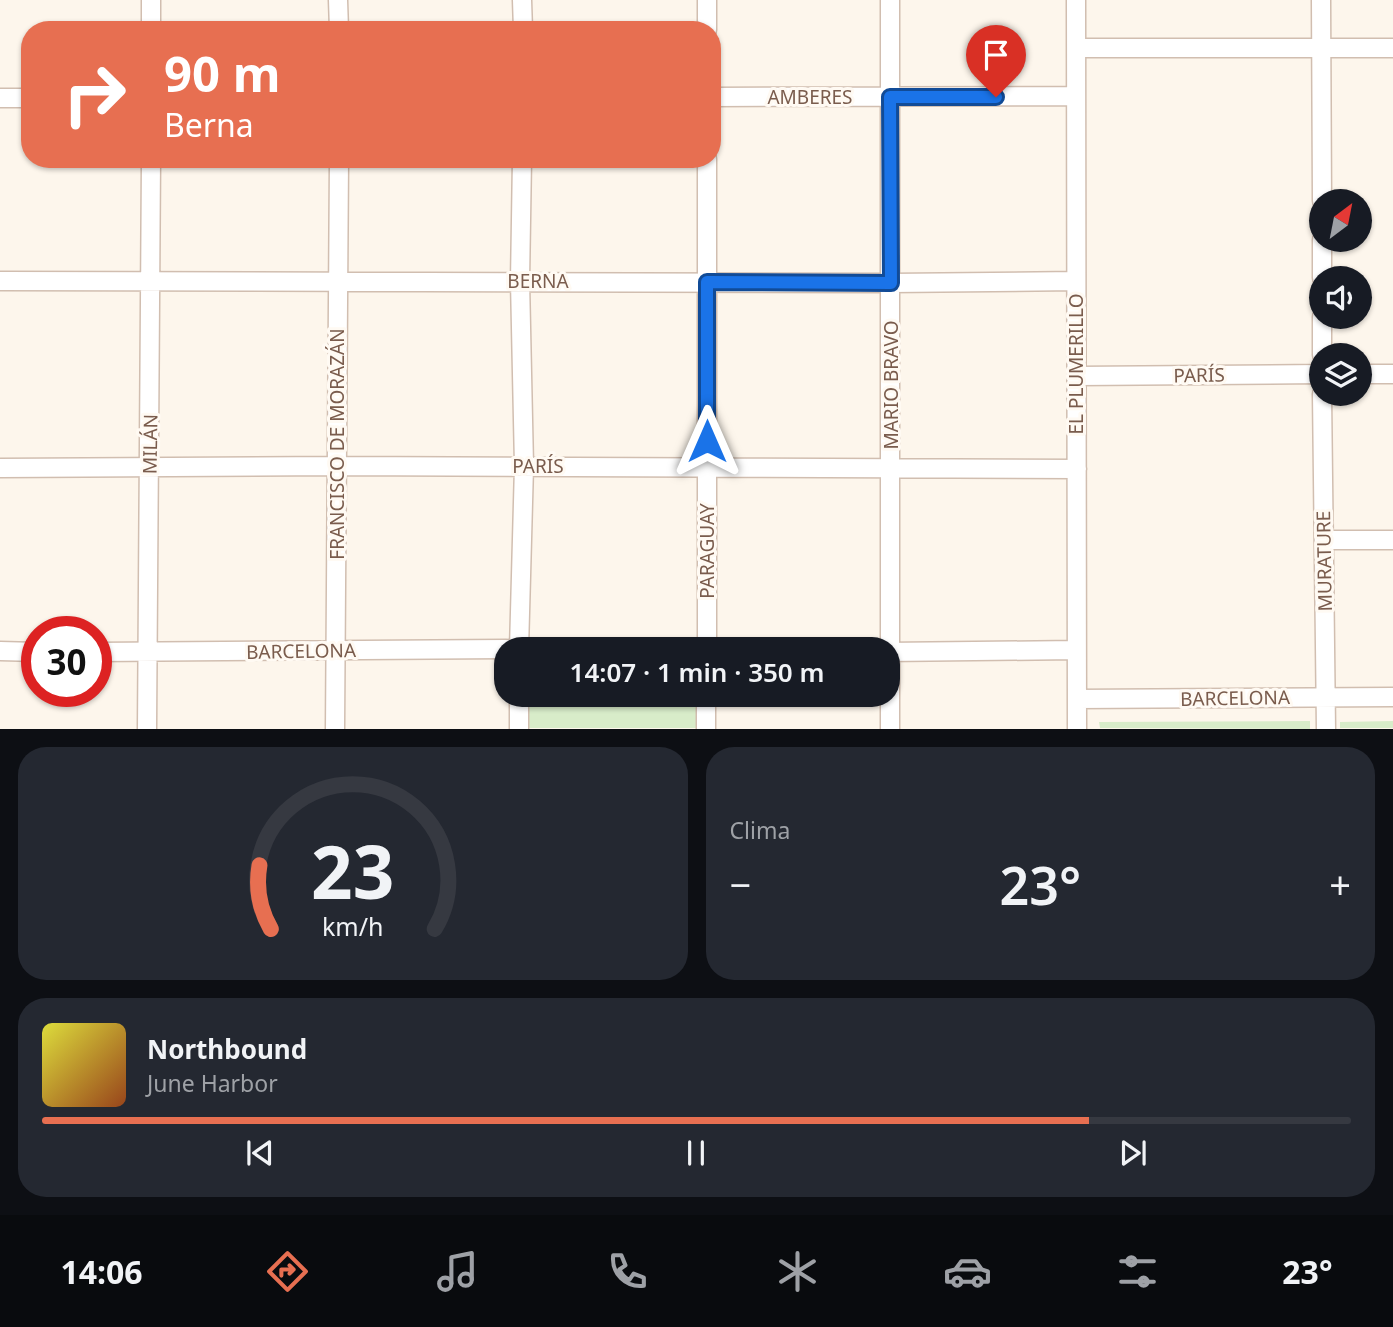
<!DOCTYPE html>
<html lang="es">
<head>
<meta charset="utf-8">
<style>
	:root { --surface:#171b24; --page:#242831; --text:#f1f3f6; --muted:#9ea1a6; --line:#363941; --accent:#e76f51 }
	body { margin:0; font-family:"Noto Sans",sans-serif; background:var(--page); color:var(--text); height:100vh; display:flex; flex-direction:column; font-size:26px; white-space:nowrap }
	* { box-sizing:border-box; margin:0 }
	p { font-size:23px; color:var(--muted) }
	.icon { flex:none; width:38px; height:38px; fill:none; stroke:currentColor; stroke-width:2; stroke-linecap:round; stroke-linejoin:round }
	.map { position:relative; height:729px; overflow:hidden }
	.sheet { display:flex; flex-direction:column; gap:18px; padding:18px; background:#0d0f14; flex:1 }
	.sheet>* { flex:none }
	.hud { position:absolute; left:21px; top:21px; width:700px; height:147px; border-radius:28px; box-shadow:0 2px 5px #0004; background:#e76f51; color:#fff; overflow:hidden }
	.needle { width:46px; rotate:32deg }
	.buttons { position:absolute; left:1309px; top:189px; display:grid; gap:14px }
	.buttons a { display:grid; place-items:center; width:63px; height:63px; border-radius:50%; background:var(--surface); box-shadow:0 2px 5px #0004; font-size:35px }
	.speed { position:absolute; left:21px; top:616px; display:flex; gap:14px; font-size:35px; font-weight:700; text-align:center }
	.speed>* { display:grid; place-content:center; width:91px; height:91px; border-radius:50%; background:var(--surface); box-shadow:0 2px 5px #0004; line-height:1 }
	.speed .limit { border:10px solid #d22; background:#fff; color:#111 }
	.pin { position:absolute; display:grid; place-items:center; width:60px; height:60px; color:#fff; margin:-72px -30px; border-radius:50% 50% 50% 0; rotate:-45deg; box-shadow:0 0 7px #0007 }
	.pin .icon { rotate:45deg }
	.me { position:absolute; width:77px; margin:-38px; rotate:0deg; stroke-linejoin:round; filter:drop-shadow(0 0 5px #0008) }
	.turn { display:flex; align-items:center; gap:24px; height:147px; padding:0 28px; font-size:32px }
	.turn .icon { width:91px; height:91px; stroke-width:2.5 }
	.turn b { display:block; font-size:49px; line-height:60px }
	.big { font-size:52px; font-weight:600; line-height:1.1 }
	.sheet .tile { flex:1; display:flex; flex-direction:column; justify-content:center; gap:10px; min-width:0; padding:0 24px; border-radius:28px; background:var(--page) }
	.sheet .dial { align-items:center; gap:0 }
	.dial svg { height:182px; overflow:visible; fill:none; stroke:var(--line); stroke-width:7; stroke-linecap:round; text-anchor:middle }
	.dial text { fill:var(--text); stroke:none }
	.song { display:flex; align-items:center; gap:21px }
	.cover { width:84px; height:84px; border-radius:10px; background:linear-gradient(135deg,hsl(60 70% 55%),hsl(20 70% 35%)) }
	.played { height:7px; border-radius:4px; background:linear-gradient(90deg,var(--accent) 80%,var(--line) 80%) }
	.keys { display:flex; justify-content:space-around; direction:ltr }
	.heat { display:flex; justify-content:space-between; align-items:center; font-size:38px; direction:ltr }
	.sheet .tiles { flex:1; display:grid; gap:18px; grid-template-columns:1fr 1fr }
	.tile:last-child { grid-column:span 2 }
	.trip { position:absolute; left:494px; top:637px; width:406px; height:70px; border-radius:28px; background:var(--surface); box-shadow:0 2px 5px #0004; font-weight:600; line-height:70px; text-align:center }
	.dock { display:flex; height:112px; justify-content:space-around; align-items:center; background:#090b0e; color:var(--muted) }
	.dock .icon { width:49px; height:49px }
	.dock .on { color:var(--accent) }
	.dock b { font-size:32px; color:var(--text) }
	.map>svg:first-child { display:block }
	.green { fill:#d8ecc9 }
	.lines { fill:none; stroke-linecap:round; stroke-linejoin:round }
	.minor-casing { stroke:#d1beb0; stroke-width:21 }
	.minor { stroke:#fff; stroke-width:18 }
	.route-casing { stroke:#114b97; stroke-width:18 }
	.route { stroke:#1a73e8; stroke-width:12 }
	.labels { text-anchor:middle; dominant-baseline:central; stroke-width:6; stroke-linejoin:round; paint-order:stroke }
	.street-label { font-size:19px; fill:#7a5c4d; stroke:#fffaf3 }
</style>
</head>
<body>
<div class="map">
<svg width="1393" height="729" viewBox="0 0 1393 729">
	<rect width="100%" height="100%" fill="#fdf6ec"/>
	<path class="green" d="M519 695H706V728H519Z
		M1310 721V729L1100 728 1099 722Z
		M1393 721V728H1340V722Z"/>
	<g class="lines">
		<defs>
			<path id="minor" d="M151 0V30
				M338 0 339 30
				M522 0 523 30
				M1076 0 1077 729
				M1321 0 1322 201
				M707 30V0
				M1077 48H1393
				M712 97 1076 96
				M0 98H30
				M707 159V649
				M1322 240V278
				M0 281 891 283 1076 281
				M1322 317V355
				M1360 374H1393
				M1077 376 1321 374
				M1322 394 1326 729
				M0 468 338 466 1077 469
				M1324 540H1393
				M510 649H683
				M519 649 524 466 520 281 522 159
				M0 651 37 652
				M96 652 506 649
				M887 652 1076 650
				M519 695V729
				M1077 699 1393 697
				M147 729 151 159
				M335 729 339 159
				M706 729V695
				M890 729V0"/>
		</defs>
		<use href="#minor" class="minor-casing"/>
		<use href="#minor" class="minor"/>
	</g>
	<g class="lines">
		<defs>
			<path id="route" d="M707 441V282L891 283 890 97H996"/>
		</defs>
		<use href="#route" class="route-casing"/>
		<use href="#route" class="route"/>
	</g>
	<g class="labels">
		<g class="street-label">
			<text x="810" y="97">AMBERES</text>
			<text x="538" y="281">BERNA</text>
			<text transform="translate(1076 364) rotate(-90)">EL PLUMERILLO</text>
			<text transform="translate(1199 375) rotate(-1)">PARÍS</text>
			<text transform="translate(891 385) rotate(-90)">MARIO BRAVO</text>
			<text transform="translate(150 444) rotate(-89)">MILÁN</text>
			<text transform="translate(337 444) rotate(-90)">FRANCISCO DE MORAZÁN</text>
			<text x="538" y="466">PARÍS</text>
			<text transform="translate(707 551) rotate(-90)">PARAGUAY</text>
			<text transform="translate(1324 561) rotate(-91)">MURATURE</text>
			<text transform="translate(301 651) rotate(-1)">BARCELONA</text>
			<text transform="translate(1235 698) rotate(-1)">BARCELONA</text>
		</g>
	</g>
</svg>
<div class="buttons">
<a><svg class="needle" viewBox="-14 -14 28 28"><path d="M0-13l5 13h-10z" fill="#e53935"/><path d="M0 13l5-13h-10z" fill="#9ea1a6"/></svg></a>
<a><svg class="icon" aria-label="sound" viewBox="0 0 24 24"><path d="M4 9h4l5-4v14l-5-4H4zM17 9q2 3 0 6"/></svg></a>
<a><svg class="icon" aria-label="layers" viewBox="0 0 24 24"><path d="M12 4l9 5-9 5-9-5zM3 14l9 5 9-5"/></svg></a>
</div>
<div class="speed"><div class="limit">30</div></div>
<div class="pin" style="left:996px;top:97px;background:#d93025"><svg class="icon" aria-label="arrive" viewBox="0 0 24 24"><path d="M6 21V4h12l-3 4 3 4H6"/></svg></div>
<svg class="me" style="left:707px;top:441px" viewBox="-20 -20 40 40"><path d="M0-17L14 15 0 8-14 15z" fill="#1a73e8" stroke="#fff" stroke-width="4"/></svg>
<div class="trip">14:07 · 1 min · 350 m</div>
<div class="hud">
<div class="turn"><svg class="icon" aria-label="right" viewBox="0 0 24 24"><path d="M7 20v-9h11M14 6l5 5-5 5"/></svg><div><b>90 m</b>Berna</div></div>
</div>
</div>
<section class="sheet">
<div class="tiles">
<div class="tile dial"><svg viewBox="0 0 100 80">
<path d="M14 69A42 42 0 1 1 86 69"/>
<path d="M14 69A42 42 0 0 1 9 41" stroke="#e76f51"/>
<text x="50" y="56" font-size="32" font-weight="700">23</text>
<text x="50" y="72" font-size="11">km/h</text>
</svg></div>
<div class="tile"><p>Clima</p>
<div class="heat"><a>−</a><b class="big">23°</b><a>+</a></div>
</div>
<div class="tile">
<div class="song"><i class="cover"></i><div><b>Northbound</b><p>June Harbor</p></div></div>
<div class="played"></div>
<div class="keys"><svg class="icon" aria-label="previous" viewBox="0 0 24 24"><path d="M18 5L8 12l10 7zM5 5v14"/></svg><svg class="icon" aria-label="pause" viewBox="0 0 24 24"><path d="M8 5v14M16 5v14"/></svg><svg class="icon" aria-label="next" viewBox="0 0 24 24"><path d="M6 5l10 7-10 7zM19 5v14"/></svg></div>
</div>
</div>
</section>
<nav class="dock">
<b>14:06</b>
<svg class="icon on" aria-label="directions" viewBox="0 0 24 24"><path d="M12 3l9 9-9 9-9-9zM9 14v-3h6M13 9l2 2-2 2"/></svg>
<svg class="icon" aria-label="music" viewBox="0 0 24 24"><path d="M9 18V5l10-2v13"/><circle cx="6" cy="18" r="3"/><circle cx="16" cy="16" r="3"/></svg>
<svg class="icon" aria-label="phone" viewBox="0 0 24 24"><path d="M5 4h4l2 5-3 2q2 4 5 5l2-3 5 2v4C11 20 4 13 5 4z"/></svg>
<svg class="icon" aria-label="climate" viewBox="0 0 24 24"><path d="M12 3v18M4 7l16 10M4 17L20 7"/></svg>
<svg class="icon" aria-label="car" viewBox="0 0 24 24"><path d="M5 17H2v-5l4-1 3-4h7l3 4 3 1v5h-3M9 17h6M6 11h13"/><circle cx="7" cy="17" r="2"/><circle cx="17" cy="17" r="2"/></svg>
<svg class="icon" aria-label="filters" viewBox="0 0 24 24"><path d="M4 7h16M4 17h16"/><circle cx="9" cy="7" r="2"/><circle cx="15" cy="17" r="2"/></svg>
<b>23°</b>
</nav>
</body>
</html>
